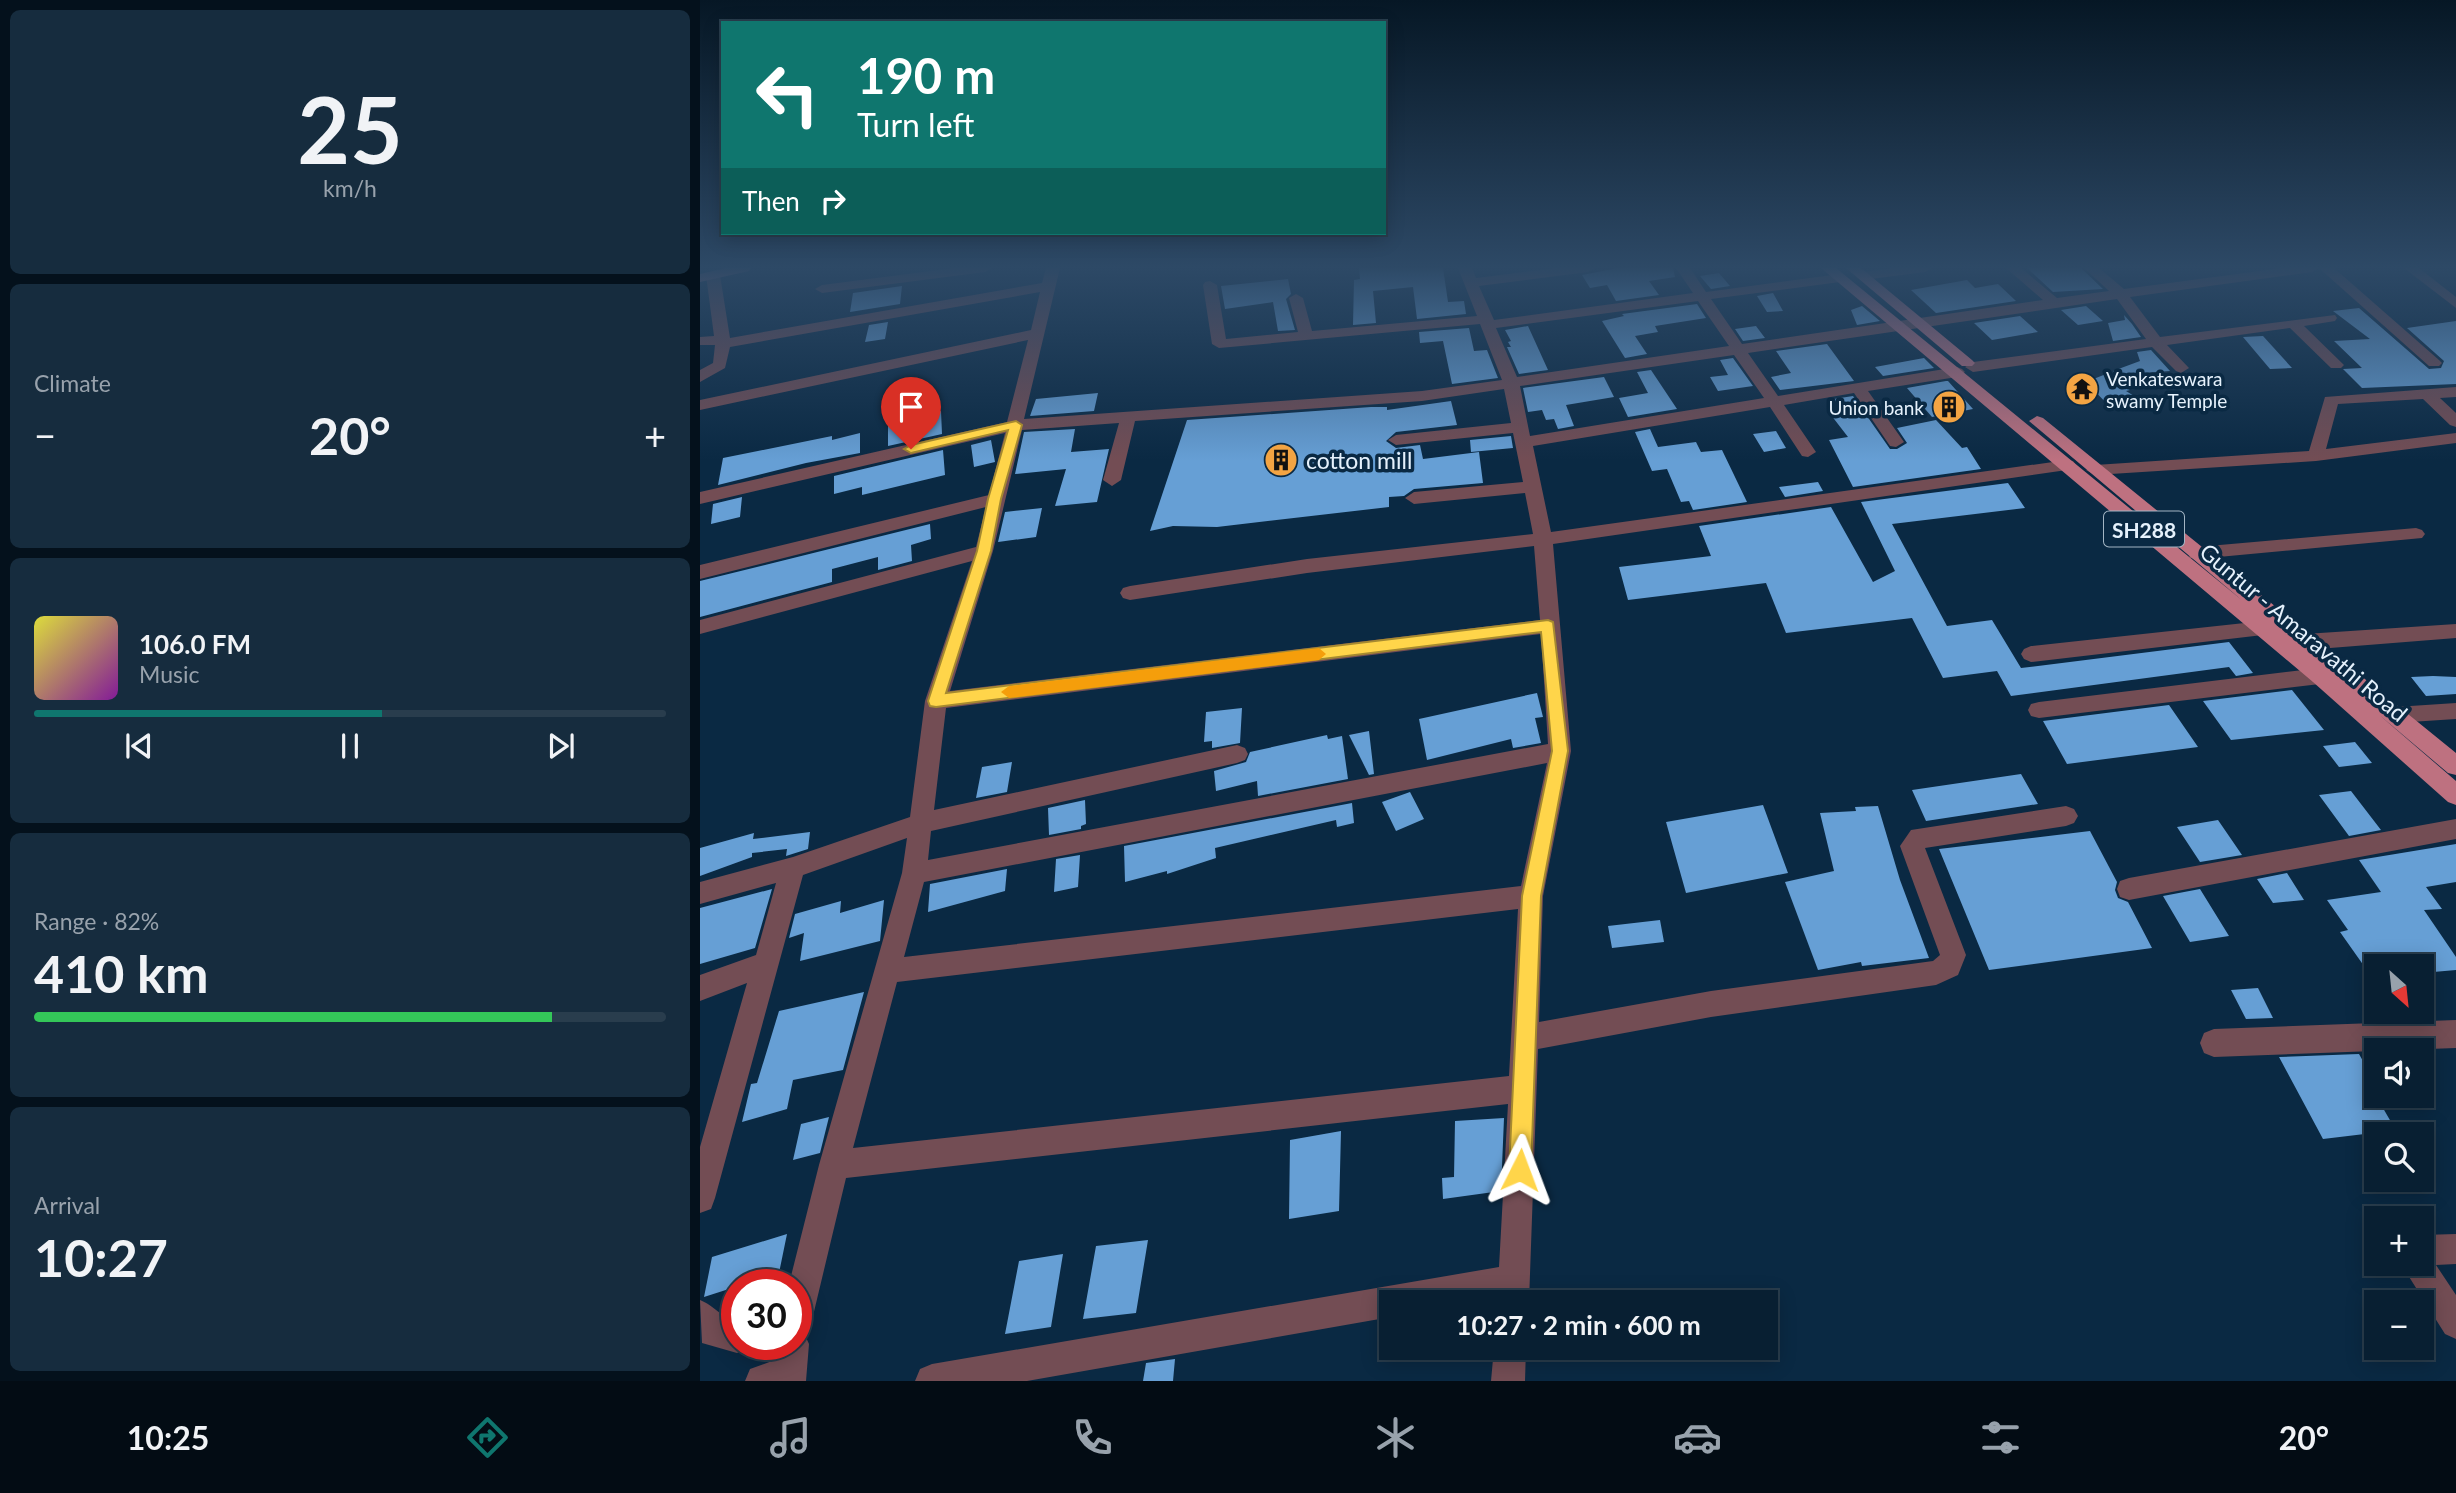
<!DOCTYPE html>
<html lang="en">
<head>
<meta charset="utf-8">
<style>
	:root { --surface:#081f32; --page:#162c3e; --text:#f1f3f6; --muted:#98a2ac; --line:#293d4d; --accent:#0f766e }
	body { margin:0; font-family:Lato,sans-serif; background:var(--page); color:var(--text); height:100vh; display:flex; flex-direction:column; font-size:26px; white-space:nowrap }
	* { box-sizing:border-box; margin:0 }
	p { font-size:23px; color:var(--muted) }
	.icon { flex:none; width:38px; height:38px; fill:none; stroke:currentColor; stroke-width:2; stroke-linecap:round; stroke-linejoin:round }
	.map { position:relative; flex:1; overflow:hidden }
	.drawer { display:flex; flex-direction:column; gap:10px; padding:10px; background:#04111c; width:700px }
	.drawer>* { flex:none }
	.hud { position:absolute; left:21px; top:21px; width:665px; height:214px; border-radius:0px; box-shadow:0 4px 18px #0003,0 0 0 2px var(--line); background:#0f766e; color:#fff; overflow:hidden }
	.needle { width:46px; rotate:153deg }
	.controls { position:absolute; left:1664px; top:954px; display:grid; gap:14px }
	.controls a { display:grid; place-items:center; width:70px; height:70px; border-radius:0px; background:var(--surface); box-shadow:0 4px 18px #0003,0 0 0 2px var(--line); font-size:35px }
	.speed { position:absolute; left:21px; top:1269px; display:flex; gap:14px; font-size:35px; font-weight:700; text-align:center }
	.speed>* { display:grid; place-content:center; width:91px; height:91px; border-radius:50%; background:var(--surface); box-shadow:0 4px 18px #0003,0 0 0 2px var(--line); line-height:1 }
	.speed .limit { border:10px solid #d22; background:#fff; color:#111 }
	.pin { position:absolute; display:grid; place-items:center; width:60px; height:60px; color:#fff; margin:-72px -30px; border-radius:50% 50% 50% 0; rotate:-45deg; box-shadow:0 0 7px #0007 }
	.pin .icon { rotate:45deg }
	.me { position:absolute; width:77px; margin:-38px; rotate:3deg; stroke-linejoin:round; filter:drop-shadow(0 0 5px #0008) }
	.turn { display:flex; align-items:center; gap:24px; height:147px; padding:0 21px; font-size:32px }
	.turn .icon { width:91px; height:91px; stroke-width:2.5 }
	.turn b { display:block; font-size:49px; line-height:60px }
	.then { display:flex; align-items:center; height:66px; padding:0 21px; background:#0003; gap:14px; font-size:26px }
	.big { font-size:52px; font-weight:700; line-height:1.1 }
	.drawer .card { flex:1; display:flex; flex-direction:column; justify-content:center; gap:10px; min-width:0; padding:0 24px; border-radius:10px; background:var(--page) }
	.drawer .dial { align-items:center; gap:0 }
	.dial b { font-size:91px; line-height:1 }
	.song { display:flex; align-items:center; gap:21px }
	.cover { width:84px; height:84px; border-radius:10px; background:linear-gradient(135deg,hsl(60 70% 55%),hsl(290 70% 35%)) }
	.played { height:7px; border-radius:4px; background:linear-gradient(90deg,var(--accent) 55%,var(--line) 55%) }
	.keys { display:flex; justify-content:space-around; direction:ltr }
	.heat { display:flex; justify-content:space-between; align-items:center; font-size:38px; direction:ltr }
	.charge { height:10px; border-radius:5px; background:linear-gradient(90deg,#34c759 82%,var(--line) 0) }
	.trip { position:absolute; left:679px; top:1290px; width:399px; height:70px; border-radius:0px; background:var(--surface); box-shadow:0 4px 18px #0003,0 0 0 2px var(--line); font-weight:700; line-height:70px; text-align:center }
	.menu { display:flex; height:112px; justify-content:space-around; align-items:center; background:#030c14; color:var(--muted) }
	.menu .icon { width:49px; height:49px }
	.menu .selected { color:var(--accent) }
	.menu b { font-size:32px; color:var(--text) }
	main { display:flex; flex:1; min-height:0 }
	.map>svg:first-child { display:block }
	.building { fill:#669fd5 }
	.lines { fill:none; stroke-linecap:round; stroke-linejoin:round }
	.minor { fill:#734d54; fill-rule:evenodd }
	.major { fill:#be7180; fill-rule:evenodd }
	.route { fill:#ffd54a; stroke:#a68a30; stroke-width:2 }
	.slow { fill:#f59e0b }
	.labels { text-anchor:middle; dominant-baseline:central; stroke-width:7; stroke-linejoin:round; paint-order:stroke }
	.far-poi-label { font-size:19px; fill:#e5f1fc; stroke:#0a2943; text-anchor:start }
	.shield { fill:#0a2943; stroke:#a3b5c4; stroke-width:2 }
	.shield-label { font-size:21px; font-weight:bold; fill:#e5f1fc }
	.poi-label { font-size:23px; fill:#e5f1fc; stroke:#0a2943; text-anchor:start }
	.street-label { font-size:23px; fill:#e5f1fc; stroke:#0a2943 }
</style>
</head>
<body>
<main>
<section class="drawer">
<div class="card dial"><b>25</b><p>km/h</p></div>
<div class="card"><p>Climate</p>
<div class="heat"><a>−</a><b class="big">20°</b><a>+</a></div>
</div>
<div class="card">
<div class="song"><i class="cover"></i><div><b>106.0 FM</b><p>Music</p></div></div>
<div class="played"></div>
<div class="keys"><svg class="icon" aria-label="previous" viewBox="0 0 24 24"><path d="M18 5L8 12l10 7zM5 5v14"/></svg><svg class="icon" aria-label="pause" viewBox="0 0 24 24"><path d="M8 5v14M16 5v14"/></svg><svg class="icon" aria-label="next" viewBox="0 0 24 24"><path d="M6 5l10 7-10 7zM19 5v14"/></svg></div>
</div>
<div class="card"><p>Range · 82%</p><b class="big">410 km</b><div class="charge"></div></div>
<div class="card"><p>Arrival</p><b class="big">10:27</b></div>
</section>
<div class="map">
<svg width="1756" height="1381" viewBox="0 0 1756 1381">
	<rect width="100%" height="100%" fill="#0a2943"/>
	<path class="building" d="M659 268H743L748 302 764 301 766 314 717 319 713 287 673 291 676 323 653 325 654 280 660 279Z
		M918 268H973L975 277 949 281 959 295 916 301 907 285 890 288 882 275Z
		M1327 268H1381L1403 289 1353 292Z
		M1019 273 1030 286 1011 289 1000 276Z
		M588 279 591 294 586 299 595 330 578 331 573 302 525 309 521 286Z
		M1267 280 1275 288 1298 284 1316 301 1236 313 1211 290Z
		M202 286 200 304 150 312 153 293Z
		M1073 293 1083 311 1067 312 1057 296Z
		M997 304 1006 318 955 326 958 332 935 336 947 354 925 358 902 321 924 316 922 314Z
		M1162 306 1180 321 1157 325 1151 310Z
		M1386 306 1403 321 1378 325 1361 310Z
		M1659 308 1729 369 1741 368 1744 361 1707 328 1756 321V384L1662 388 1643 369 1662 368 1634 341 1670 339 1633 311Z
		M1424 315 1432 324 1441 337 1413 341 1408 323 1425 320Z
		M1320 316 1338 332 1292 340 1274 323Z
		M188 322 185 339 165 342 169 325Z
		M828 326 848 370 819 374 807 347H811L808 342 811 341 805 330Z
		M1056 326 1065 338 1043 341 1035 329Z
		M769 328 774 351 787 350 798 378 752 384 743 341 720 343 719 332Z
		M1563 336 1592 368 1570 369 1543 337Z
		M1127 344 1154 381 1080 390 1071 377 1091 373 1076 351Z
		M1451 350 1470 371 1413 375V371L1440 361 1437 352Z
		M1033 358 1053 386 1018 391 1010 377 1028 375 1020 360Z
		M1224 358 1234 368 1183 376 1175 367Z
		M951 370 977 409 928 417 919 398 948 393 937 372Z
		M1406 374 1430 390 1426 391 1439 399 1413 410 1386 382Z
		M904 377 914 397 866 405 874 426 858 429 854 419 846 420 842 410 828 412 823 388Z
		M1246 381H1248L1273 409 1232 417 1207 388Z
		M398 393 394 411 330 416 336 399Z
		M1153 396 1190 449H1197L1207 443 1197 428 1236 420 1262 448 1267 447 1281 469 1153 487 1129 440 1148 437 1131 415 1143 413 1134 399Z
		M751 401 757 425 696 432 686 441 696 448 720 445 723 459 779 452 783 483 714 489 704 496 689 497V507L517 527 473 526 450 531 487 420 671 407H687V410Z
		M241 411 242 434 188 446V425Z
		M375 429 371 452 409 449 397 502 355 506 366 469 315 474 324 432Z
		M950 429 958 447 996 442 1001 452 1022 450 1047 502 993 510 989 501 981 502 967 469 952 471 935 432Z
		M1076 431 1086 448 1064 452 1053 434Z
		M160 433V453L106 463 18 485 23 458 132 436V440Z
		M811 436 813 448 771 452 770 440Z
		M291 440 295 462 274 467 271 445Z
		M243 450 245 475 162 495V487L134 494V476Z
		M1118 482 1123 491 1085 497 1079 487Z
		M1308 483 1325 508 1192 524 1247 626 1292 620 1321 668 1529 642 1553 673 1536 676 1529 667 1311 696 1297 671 1243 678 1212 618 1086 633 1066 583 928 600 919 567 1011 556 999 526 1131 507 1173 582 1195 571 1161 502Z
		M42 497 40 517 11 524 13 504Z
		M342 508 336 537 298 542 305 512Z
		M230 524 231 539 211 545 212 561 178 570V557L132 569V582L0 617V581Z
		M1733 676 1756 677V694L1726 696 1711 677Z
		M1592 690 1624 730 1531 740 1503 701Z
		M837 693 843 717 835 718 841 743 813 748 811 739 727 760 719 719Z
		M1469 705 1498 747 1367 764 1343 721Z
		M542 708 540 743 512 748V741L504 742 506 712Z
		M669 731 674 774 669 775 649 735Z
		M627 735 628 739 642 736 648 779 558 796 557 781 516 791 514 771 546 762 550 752Z
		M1655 742 1672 763 1639 767 1623 746Z
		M312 762 307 792 276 798 282 767Z
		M1321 774 1338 804 1226 821 1212 790Z
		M1651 791 1681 830 1649 836 1619 795Z
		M710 792 724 819 696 831 682 802Z
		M385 800 386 824 381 826V829L349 835 348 808Z
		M652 803 654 823 637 827 636 820 515 848 516 858 467 874V871L425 882 424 846Z
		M1063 805 1088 873 986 893 966 822Z
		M1178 806 1200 880 1229 958 1162 966 1161 962 1118 970 1085 882 1134 871 1120 813 1156 811 1155 807Z
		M1518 820 1542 855 1500 862 1477 827Z
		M1390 831 1417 882 1415 890 1418 898 1428 902 1452 948 1289 970 1239 849Z
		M110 832 108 849 86 856 87 849 52 853V857L0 876V848L54 833 53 839Z
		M1756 844V882L1726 887 1742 909 1724 910 1756 957V970L1722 973V966H1676V983L1640 932 1648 930 1627 900 1681 892 1659 860Z
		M380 855 378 887 354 892 356 859Z
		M307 869 305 891 228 912 230 884Z
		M1587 873 1604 900 1573 903 1557 879Z
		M72 889 55 948 0 964V908Z
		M1500 889 1529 936 1490 942 1463 896Z
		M184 900 180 941 100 961 104 933 89 938 95 914 141 901 140 913Z
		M960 920 964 942 912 948 908 926Z
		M1558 988 1573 1018 1546 1019 1531 990Z
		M164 992 143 1070 93 1080 87 1109 42 1122 51 1084 57 1083 79 1011Z
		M1659 1054 1676 1084V1096L1698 1134 1673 1133 1623 1139 1579 1057Z
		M129 1117 120 1153 93 1160 101 1124Z
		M804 1118 801 1191 743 1199 742 1178 754 1177 755 1121Z
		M641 1131 639 1211 589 1219 590 1140Z
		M87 1234 79 1273 4 1297 12 1257Z
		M448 1240 436 1313 383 1319 396 1246Z
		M363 1254 351 1327 305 1334 319 1261Z
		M475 1359 473 1381H443L446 1363Z"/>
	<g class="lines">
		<path class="minor" d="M254 268H292L285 272 122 293 115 289 122 285Z
			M346 268H360L324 419 722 391 802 380 780 324 519 348 512 344 503 285 505 282 510 281 517 285 526 339 598 332 589 298 596 294 603 298 612 331 777 316 758 268H772L776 278 857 268H895L888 272 779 286 794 320 993 293 976 268H990L1006 292 1140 274 1147 278 1140 282 1011 299 1042 344 1343 300 1306 268H1321L1357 298 1409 291 1384 268H1399L1424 289 1582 268H1619L1612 272 1430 297 1460 337 1635 315 1637 318 1635 321 1604 326 1644 365 1641 368H1631L1590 328 1467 345 1489 368 1481 373 1476 371 1452 347 1273 372 1265 367 1273 362 1446 339 1417 299 1048 353 1078 396 1257 367 1262 369 1265 372 1257 377 1168 391 1204 442 1196 447 1190 446 1154 393 1084 405 1116 452 1108 457 1102 456 1070 407 833 446 851 532 1367 460 1373 461 1376 465 1367 470 853 544 871 751 843 896 839 1022 1011 991 1233 961 1240 955 1200 846 1211 830 1366 806 1374 809 1378 816 1374 823 1366 826 1225 848 1266 955 1258 975 1236 985 1011 1017 838 1049 829 1302H797V1299L779 1302H691V1317L327 1381H215L220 1369 232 1364 799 1267 808 1104 146 1178 112 1320 104 1333 109 1344 106 1381H45L50 1369 75 1360 77 1344H96V1284H89L119 1165 202 873 207 838 103 875 15 1198 11 1209 0 1213V1147L47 983 0 1001V975L56 955 76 883 0 904V882L93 857 210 817 225 701 272 561 0 634V620L276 547 286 507 0 579V565L289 495 305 433 0 504V492L307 422 328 340 0 410V400L331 330 340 292 30 347 25 368 0 382V370L13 363 15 345H0V337L14 336 6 275 13 271 20 275 30 338 342 283ZM998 301 1029 346 817 377 796 328ZM1034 355 1064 398 830 436 820 386ZM804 389 811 423 696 435 688 440 696 445 813 433 823 482 714 492 705 498 714 504 825 493 833 534 607 559 430 586 423 588 420 593 423 598 430 600 607 573 834 546 840 620 250 691 293 551 322 430 419 423 403 480 412 486 421 480 435 421 722 401ZM841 634 848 744 228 860 231 831 537 763 545 760 548 754 545 748 537 745 234 810 246 708ZM847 763 821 886 204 957 224 882ZM818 909 809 1076 153 1148 197 982Z
			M1194 268H1232L1225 272 1163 280 1156 276 1163 272Z
			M1619 268H1634L1739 360 1742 363 1739 366H1729Z
			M1704 268H1719L1756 297V308Z
			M1756 387V397L1740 398 1756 413V427L1750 425 1723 399 1638 404 1626 449 1756 433V443L1616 461 1395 475 1386 470 1395 465 1609 451 1625 397Z
			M1716 528 1722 530 1725 534 1722 538 1497 559 1490 558 1488 553 1490 548 1497 547Z
			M1563 621 1570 623 1573 628 1570 633 1563 635 1331 662 1324 659 1321 654 1324 649 1331 646Z
			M1756 624V638L1605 650 1598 647 1595 642 1598 637 1605 634Z
			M1620 668 1627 670 1630 676 1627 682 1620 684 1339 718 1331 716 1328 710 1331 704 1339 702Z
			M1756 703V719L1695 723 1687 721 1684 715 1687 709 1695 707Z
			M1756 819V839L1429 900 1420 897 1417 889 1420 881 1429 878Z
			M1756 1020V1048L1514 1057 1504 1053 1500 1043 1504 1033 1514 1029Z
			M1756 1234V1264L1736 1265 1756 1295V1339L1745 1334 1701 1264H1722V1235Z
			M0 1300C15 1306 20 1317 37 1321V1344H50L48 1348 37 1353 2 1343Z
			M794 1348H826L825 1381H791Z"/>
		<path class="major" d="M26 268H51L49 271 0 282V274Z
			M1121 268H1136L1543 601 1329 421 1337 416 1343 418 1756 753V775L1748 773 1677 713 1756 781V805L1748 802 1613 682Z
			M1146 268H1161L1272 360 1275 363 1272 366H1262Z"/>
	</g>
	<linearGradient id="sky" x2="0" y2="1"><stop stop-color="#061725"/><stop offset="0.58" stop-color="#2d4966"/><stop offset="1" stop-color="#2d4966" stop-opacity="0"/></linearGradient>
	<rect width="1756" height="461" fill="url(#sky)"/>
	<path class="route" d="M316 421 322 425 301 499 291 551 246 693 848 620 853 622 868 751 841 896 831 1170 828 1178 820 1181 812 1178 809 1170 822 896 852 751 841 632 236 707 230 706 228 701 277 551 288 499 308 430 211 453 204 449 211 445Z"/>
	<path class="slow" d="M619 648 626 654 619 660 309 698 301 692 309 686Z"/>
	<defs>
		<symbol id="temple-disc" viewBox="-11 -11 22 22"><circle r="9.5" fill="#f3a443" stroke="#0a2943"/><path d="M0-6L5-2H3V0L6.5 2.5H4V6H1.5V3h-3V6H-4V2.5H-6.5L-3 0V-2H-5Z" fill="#111"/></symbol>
		<symbol id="building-disc" viewBox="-11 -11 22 22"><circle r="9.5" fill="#f3a443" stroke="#0a2943"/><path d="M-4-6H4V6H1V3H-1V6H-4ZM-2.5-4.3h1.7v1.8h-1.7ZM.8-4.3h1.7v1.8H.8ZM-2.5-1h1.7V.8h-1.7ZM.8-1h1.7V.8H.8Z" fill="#111"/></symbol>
	</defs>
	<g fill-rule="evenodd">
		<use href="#temple-disc" x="1363" y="370" width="38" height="38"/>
		<use href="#building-disc" x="1230" y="388" width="38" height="38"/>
		<use href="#building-disc" x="562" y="441" width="38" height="38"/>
	</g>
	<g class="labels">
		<g class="far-poi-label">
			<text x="1406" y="378">Venkateswara<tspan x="1406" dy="22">swamy Temple</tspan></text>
			<text x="1224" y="407" text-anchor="end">Union bank</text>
		</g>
		<rect class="shield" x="1404" y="511.5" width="80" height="35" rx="5"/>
		<g class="shield-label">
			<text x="1444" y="529">SH288</text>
		</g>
		<g class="poi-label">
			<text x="606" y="460">cotton mill</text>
		</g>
		<g class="street-label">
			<text transform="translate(1604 632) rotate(40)">Guntur - Amaravathi Road</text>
		</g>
	</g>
</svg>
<div class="controls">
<a><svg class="needle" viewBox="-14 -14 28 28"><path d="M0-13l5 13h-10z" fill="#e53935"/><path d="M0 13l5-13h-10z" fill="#98a2ac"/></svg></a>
<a><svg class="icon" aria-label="sound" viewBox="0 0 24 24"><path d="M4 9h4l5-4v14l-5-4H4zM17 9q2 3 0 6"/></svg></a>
<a><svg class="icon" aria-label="search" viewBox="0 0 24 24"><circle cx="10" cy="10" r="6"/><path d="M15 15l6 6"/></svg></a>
<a>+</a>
<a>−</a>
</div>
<div class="speed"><div class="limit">30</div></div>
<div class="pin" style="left:211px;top:449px;background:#d93025"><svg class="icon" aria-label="arrive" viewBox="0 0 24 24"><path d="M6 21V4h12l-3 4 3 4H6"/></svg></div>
<svg class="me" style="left:820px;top:1170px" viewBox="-20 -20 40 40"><path d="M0-17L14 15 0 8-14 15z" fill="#ffd54a" stroke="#fff" stroke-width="4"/></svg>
<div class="trip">10:27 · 2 min · 600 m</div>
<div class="hud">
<div class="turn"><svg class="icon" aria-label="left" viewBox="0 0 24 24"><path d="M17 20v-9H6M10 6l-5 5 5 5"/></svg><div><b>190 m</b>Turn left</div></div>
<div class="then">Then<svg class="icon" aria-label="right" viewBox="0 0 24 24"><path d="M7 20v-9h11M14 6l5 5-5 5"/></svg></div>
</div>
</div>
</main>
<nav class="menu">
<b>10:25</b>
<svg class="icon selected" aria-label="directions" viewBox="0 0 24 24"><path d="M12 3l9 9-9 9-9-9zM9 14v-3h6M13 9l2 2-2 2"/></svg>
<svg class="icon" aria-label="music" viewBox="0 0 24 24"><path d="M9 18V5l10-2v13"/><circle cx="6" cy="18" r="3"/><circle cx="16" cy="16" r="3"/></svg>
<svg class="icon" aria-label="phone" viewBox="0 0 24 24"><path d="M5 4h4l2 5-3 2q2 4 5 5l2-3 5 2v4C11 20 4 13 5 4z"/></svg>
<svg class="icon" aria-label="climate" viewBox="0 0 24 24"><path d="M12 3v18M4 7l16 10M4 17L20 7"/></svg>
<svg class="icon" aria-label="car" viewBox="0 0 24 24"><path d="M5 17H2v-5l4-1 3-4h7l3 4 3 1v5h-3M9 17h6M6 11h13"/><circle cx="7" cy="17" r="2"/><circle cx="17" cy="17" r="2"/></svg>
<svg class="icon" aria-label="filters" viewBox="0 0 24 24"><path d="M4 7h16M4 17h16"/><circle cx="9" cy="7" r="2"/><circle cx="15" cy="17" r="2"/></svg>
<b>20°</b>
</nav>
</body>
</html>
